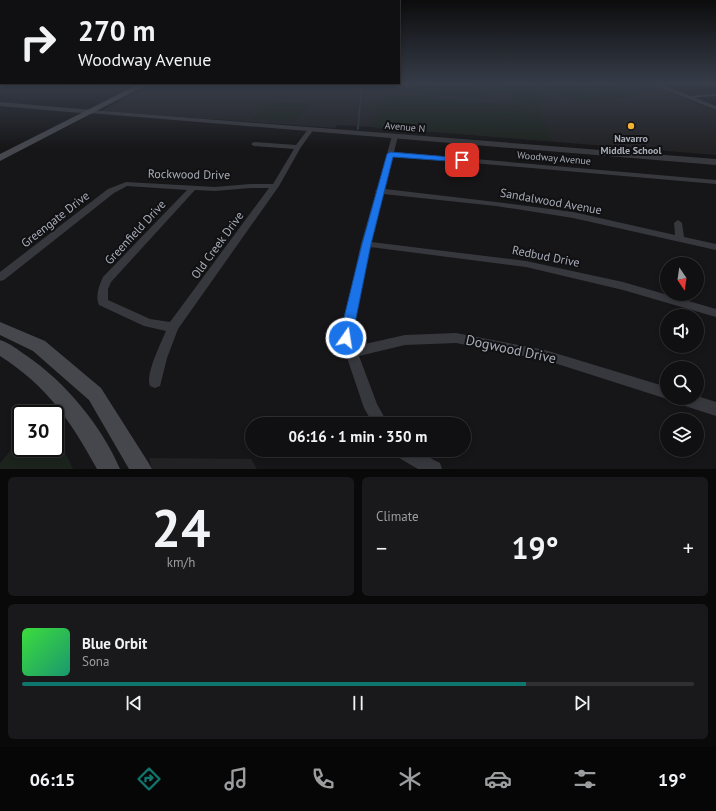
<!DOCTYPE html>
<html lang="en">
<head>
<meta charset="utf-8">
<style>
	:root { --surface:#101012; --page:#19191b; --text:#f1f3f6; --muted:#9c9d9f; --line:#303032; --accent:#0f766e }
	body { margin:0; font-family:"PT Sans",sans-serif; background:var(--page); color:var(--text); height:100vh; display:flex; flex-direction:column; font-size:15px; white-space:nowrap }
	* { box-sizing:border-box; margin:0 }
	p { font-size:13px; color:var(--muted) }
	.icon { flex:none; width:22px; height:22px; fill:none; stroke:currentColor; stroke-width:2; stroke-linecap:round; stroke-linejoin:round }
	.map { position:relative; height:469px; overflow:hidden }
	.panel { display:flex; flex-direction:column; gap:8px; padding:8px; background:#09090a; flex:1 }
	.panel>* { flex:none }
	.banner { position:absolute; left:0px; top:0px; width:400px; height:84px; box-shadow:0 2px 6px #0003,0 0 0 1px var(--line); background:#101012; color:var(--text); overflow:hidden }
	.needle { width:26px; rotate:167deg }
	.controls { position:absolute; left:660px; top:257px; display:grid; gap:8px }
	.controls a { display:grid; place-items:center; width:44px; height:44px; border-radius:50%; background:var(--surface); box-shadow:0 2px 6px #0003,0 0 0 1px var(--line); font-size:20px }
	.speed { position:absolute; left:12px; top:405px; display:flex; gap:8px; font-size:20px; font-weight:700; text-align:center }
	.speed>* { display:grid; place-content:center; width:52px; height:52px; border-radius:50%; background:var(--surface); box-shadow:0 2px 6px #0003,0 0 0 1px var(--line); line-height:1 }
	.speed .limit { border:2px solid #111; border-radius:6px; background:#fff; color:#111 }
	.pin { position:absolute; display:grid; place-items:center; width:34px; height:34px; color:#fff; margin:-17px; border-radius:8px; box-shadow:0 2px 6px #0006 }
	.me { position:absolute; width:44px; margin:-22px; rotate:13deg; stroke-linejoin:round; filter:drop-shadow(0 0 3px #0008) }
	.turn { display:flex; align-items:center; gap:14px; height:84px; padding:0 12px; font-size:18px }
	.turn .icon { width:52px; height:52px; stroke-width:2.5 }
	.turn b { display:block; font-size:28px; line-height:34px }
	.big { font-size:30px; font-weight:800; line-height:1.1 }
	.panel .widget { flex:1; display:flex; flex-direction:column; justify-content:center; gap:6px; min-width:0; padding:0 14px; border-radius:6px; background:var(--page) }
	.panel .dial { align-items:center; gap:0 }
	.dial b { font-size:52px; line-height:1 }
	.song { display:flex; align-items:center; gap:12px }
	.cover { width:48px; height:48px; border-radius:6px; background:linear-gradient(135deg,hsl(120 70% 55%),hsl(160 70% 35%)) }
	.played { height:4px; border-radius:2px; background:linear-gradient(90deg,var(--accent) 75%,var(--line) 75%) }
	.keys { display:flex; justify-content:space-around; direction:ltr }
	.heat { display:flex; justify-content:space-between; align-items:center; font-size:22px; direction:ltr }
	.panel .tiles { flex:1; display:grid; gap:8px; grid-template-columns:1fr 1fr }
	.widget:last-child { grid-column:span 2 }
	.trip { position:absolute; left:245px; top:417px; width:226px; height:40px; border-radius:20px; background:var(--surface); box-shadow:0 2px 6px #0003,0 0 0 1px var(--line); font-weight:800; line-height:40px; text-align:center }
	.dock { display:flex; height:64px; justify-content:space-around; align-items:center; background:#060607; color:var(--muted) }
	.dock .icon { width:28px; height:28px }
	.dock .selected { color:var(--accent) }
	.dock b { font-size:18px; color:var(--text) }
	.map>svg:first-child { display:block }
	.built { fill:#222225 }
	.green { fill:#1c231d }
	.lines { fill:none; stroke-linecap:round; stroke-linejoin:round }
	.stream-far1 { stroke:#2c353c; stroke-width:1.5 }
	.stream { stroke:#2c353c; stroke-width:2 }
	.minor { fill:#37383d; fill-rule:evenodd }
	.tertiary { fill:#37383d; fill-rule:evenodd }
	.secondary { fill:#45474d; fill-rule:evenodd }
	.wall { fill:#323236 }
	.shaded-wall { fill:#212124 }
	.route { fill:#1a73e8; stroke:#114b97 }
	.poi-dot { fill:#f2b134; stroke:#111113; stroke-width:1.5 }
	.labels { text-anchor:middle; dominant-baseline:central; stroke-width:4; stroke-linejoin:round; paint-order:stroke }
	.far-street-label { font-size:10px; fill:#a8adb8; stroke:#111113 }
	.far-poi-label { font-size:10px; font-weight:bold; fill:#a8adb8; stroke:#111113 }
	.street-label { font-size:12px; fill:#a8adb8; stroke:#111113 }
	.near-street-label { font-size:14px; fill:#a8adb8; stroke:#111113 }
</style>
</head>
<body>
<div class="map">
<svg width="716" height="469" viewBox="0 0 716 469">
	<rect width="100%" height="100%" fill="#161618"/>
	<path class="built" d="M153 83H647L716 111V155L372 127 337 125 335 128 101 111Z
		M149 458 251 459 257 469H152Z"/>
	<path class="green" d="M495 83H527L556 102 524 104Z
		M539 83H571L605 100 575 102Z
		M577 83H608L639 96 610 99Z
		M418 84 487 89V99L414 93Z
		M385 95 537 107 553 141 372 127 378 112 377 111 379 104H381Z
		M271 102 310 104 295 122 252 119Z
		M55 431 73 469H0V463L21 438V448H55Z"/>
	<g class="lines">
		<path class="stream-far1" d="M358 128 362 83"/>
		<path class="stream" d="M358 129V127"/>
		<path class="minor" d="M716 94V96L688 98 686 97 688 96Z
			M0 102 92 110 95 112 92 114 0 106Z
			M309 128 314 129 301 147 279 186 178 329 167 358 160 386 155 388 150 386C145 375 161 343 166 331L144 326 99 305C95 296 99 286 103 277L187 190 127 186 114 193 4 280 0 281V272L108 189 126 182 215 187 250 184H273L294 149 254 146 251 144 254 142 296 145ZM250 188H269L170 322 150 319 108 300V289L111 282 195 190 215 191Z
			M395 134 398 136 394 152 716 180V184L393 156 385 189 496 202 573 212 675 235 674 223 678 220 682 223 684 237 716 244V250L573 218 496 206 383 194 371 242 526 261 623 282 716 309V317L623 290 526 267 370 247 352 337 356 346 405 335 456 333 545 350 667 387V398H671L667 399 545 360 456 343 405 345 359 356 377 404 388 424H373L364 408 340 337 361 244 376 192 375 191 377 189 392 136Z
			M697 396 716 402V416L676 403 674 398H697Z
			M391 450H415L440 463 442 469H418L394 455Z"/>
		<path class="tertiary" d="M649 83H657L716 106V110Z
			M92 110 716 159V165L90 113 89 112Z"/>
		<path class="secondary" d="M141 83H150L0 161V154Z
			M0 322 45 341 101 388 148 462 152 469H129L89 400 33 351 0 335Z
			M0 340C10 343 18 350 27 356 66 383 101 425 120 469H97C70 420 48 387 0 356Z"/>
	</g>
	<path class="wall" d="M53 83H104L93 88 54 85Z"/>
	<path class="shaded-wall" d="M91 83H104L93 88Z"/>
	<linearGradient id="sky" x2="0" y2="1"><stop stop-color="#0c0c0d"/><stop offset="0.56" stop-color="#363c48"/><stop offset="1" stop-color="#363c48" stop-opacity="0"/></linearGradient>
	<rect width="716" height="149" fill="url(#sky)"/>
	<path class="route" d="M390 152 462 158 466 160 462 162 393 157 371 244 352 338 350 341 346 342 341 341 339 338 362 244 387 154Z"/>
	<circle class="poi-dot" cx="631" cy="126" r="4"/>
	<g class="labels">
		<g class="far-street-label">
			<text transform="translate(405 127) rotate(5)">Avenue N</text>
			<text transform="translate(554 158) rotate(5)">Woodway Avenue</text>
		</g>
		<g class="far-poi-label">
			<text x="631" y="138">Navarro<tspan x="631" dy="12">Middle School</tspan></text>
		</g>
		<g class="street-label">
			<text transform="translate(189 174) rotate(1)">Rockwood Drive</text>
			<text transform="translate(551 201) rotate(10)">Sandalwood Avenue</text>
			<text transform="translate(55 219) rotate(-38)">Greengate Drive</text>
			<text transform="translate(135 232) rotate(-47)">Greenfield Drive</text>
			<text transform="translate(217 245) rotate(-54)">Old Creek Drive</text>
			<text transform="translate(546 256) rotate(11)">Redbud Drive</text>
		</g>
		<g class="near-street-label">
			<text transform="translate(511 349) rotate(12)">Dogwood Drive</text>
		</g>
	</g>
</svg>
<div class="controls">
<a><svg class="needle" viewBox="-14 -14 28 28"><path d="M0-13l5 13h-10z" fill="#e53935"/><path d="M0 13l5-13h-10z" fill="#9c9d9f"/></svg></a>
<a><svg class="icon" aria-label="sound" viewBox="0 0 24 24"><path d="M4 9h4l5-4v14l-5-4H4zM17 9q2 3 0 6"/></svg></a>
<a><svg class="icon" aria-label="search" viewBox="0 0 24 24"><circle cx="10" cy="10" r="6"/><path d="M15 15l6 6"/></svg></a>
<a><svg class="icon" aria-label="layers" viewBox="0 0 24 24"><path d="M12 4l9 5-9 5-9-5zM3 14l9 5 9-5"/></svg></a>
</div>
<div class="speed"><div class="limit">30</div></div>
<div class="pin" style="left:462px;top:160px;background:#d93025"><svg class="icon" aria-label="arrive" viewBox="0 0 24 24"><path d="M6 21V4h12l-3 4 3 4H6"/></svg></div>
<svg class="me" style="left:346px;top:338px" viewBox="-20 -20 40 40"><circle r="17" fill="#1a73e8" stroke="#fff" stroke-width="3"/><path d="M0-11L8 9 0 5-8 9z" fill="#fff"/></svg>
<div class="trip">06:16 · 1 min · 350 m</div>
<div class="banner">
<div class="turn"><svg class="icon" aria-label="right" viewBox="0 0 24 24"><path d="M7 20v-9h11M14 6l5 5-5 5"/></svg><div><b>270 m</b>Woodway Avenue</div></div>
</div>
</div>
<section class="panel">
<div class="tiles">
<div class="widget dial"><b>24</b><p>km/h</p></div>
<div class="widget"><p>Climate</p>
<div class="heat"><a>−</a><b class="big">19°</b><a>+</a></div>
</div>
<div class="widget">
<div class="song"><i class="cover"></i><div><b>Blue Orbit</b><p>Sona</p></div></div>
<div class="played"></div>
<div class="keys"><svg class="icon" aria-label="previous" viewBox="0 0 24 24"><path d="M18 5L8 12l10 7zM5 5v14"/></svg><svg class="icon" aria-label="pause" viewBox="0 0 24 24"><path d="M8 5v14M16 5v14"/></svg><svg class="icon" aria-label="next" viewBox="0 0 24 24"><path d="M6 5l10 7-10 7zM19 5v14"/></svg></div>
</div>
</div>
</section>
<nav class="dock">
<b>06:15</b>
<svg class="icon selected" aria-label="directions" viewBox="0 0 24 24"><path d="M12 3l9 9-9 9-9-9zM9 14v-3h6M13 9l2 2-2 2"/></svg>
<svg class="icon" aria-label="music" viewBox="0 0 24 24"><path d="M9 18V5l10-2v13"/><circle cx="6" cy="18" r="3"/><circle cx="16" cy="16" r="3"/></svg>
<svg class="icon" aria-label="phone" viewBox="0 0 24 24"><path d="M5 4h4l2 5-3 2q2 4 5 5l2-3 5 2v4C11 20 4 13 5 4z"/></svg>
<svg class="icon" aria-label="climate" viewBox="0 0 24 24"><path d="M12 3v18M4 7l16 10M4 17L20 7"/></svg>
<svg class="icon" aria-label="car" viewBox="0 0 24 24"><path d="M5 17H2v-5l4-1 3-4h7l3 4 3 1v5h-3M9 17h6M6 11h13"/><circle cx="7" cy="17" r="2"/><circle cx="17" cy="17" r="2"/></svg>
<svg class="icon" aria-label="filters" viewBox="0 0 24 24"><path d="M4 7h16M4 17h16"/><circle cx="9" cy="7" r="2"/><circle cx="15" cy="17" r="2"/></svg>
<b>19°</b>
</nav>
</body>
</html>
